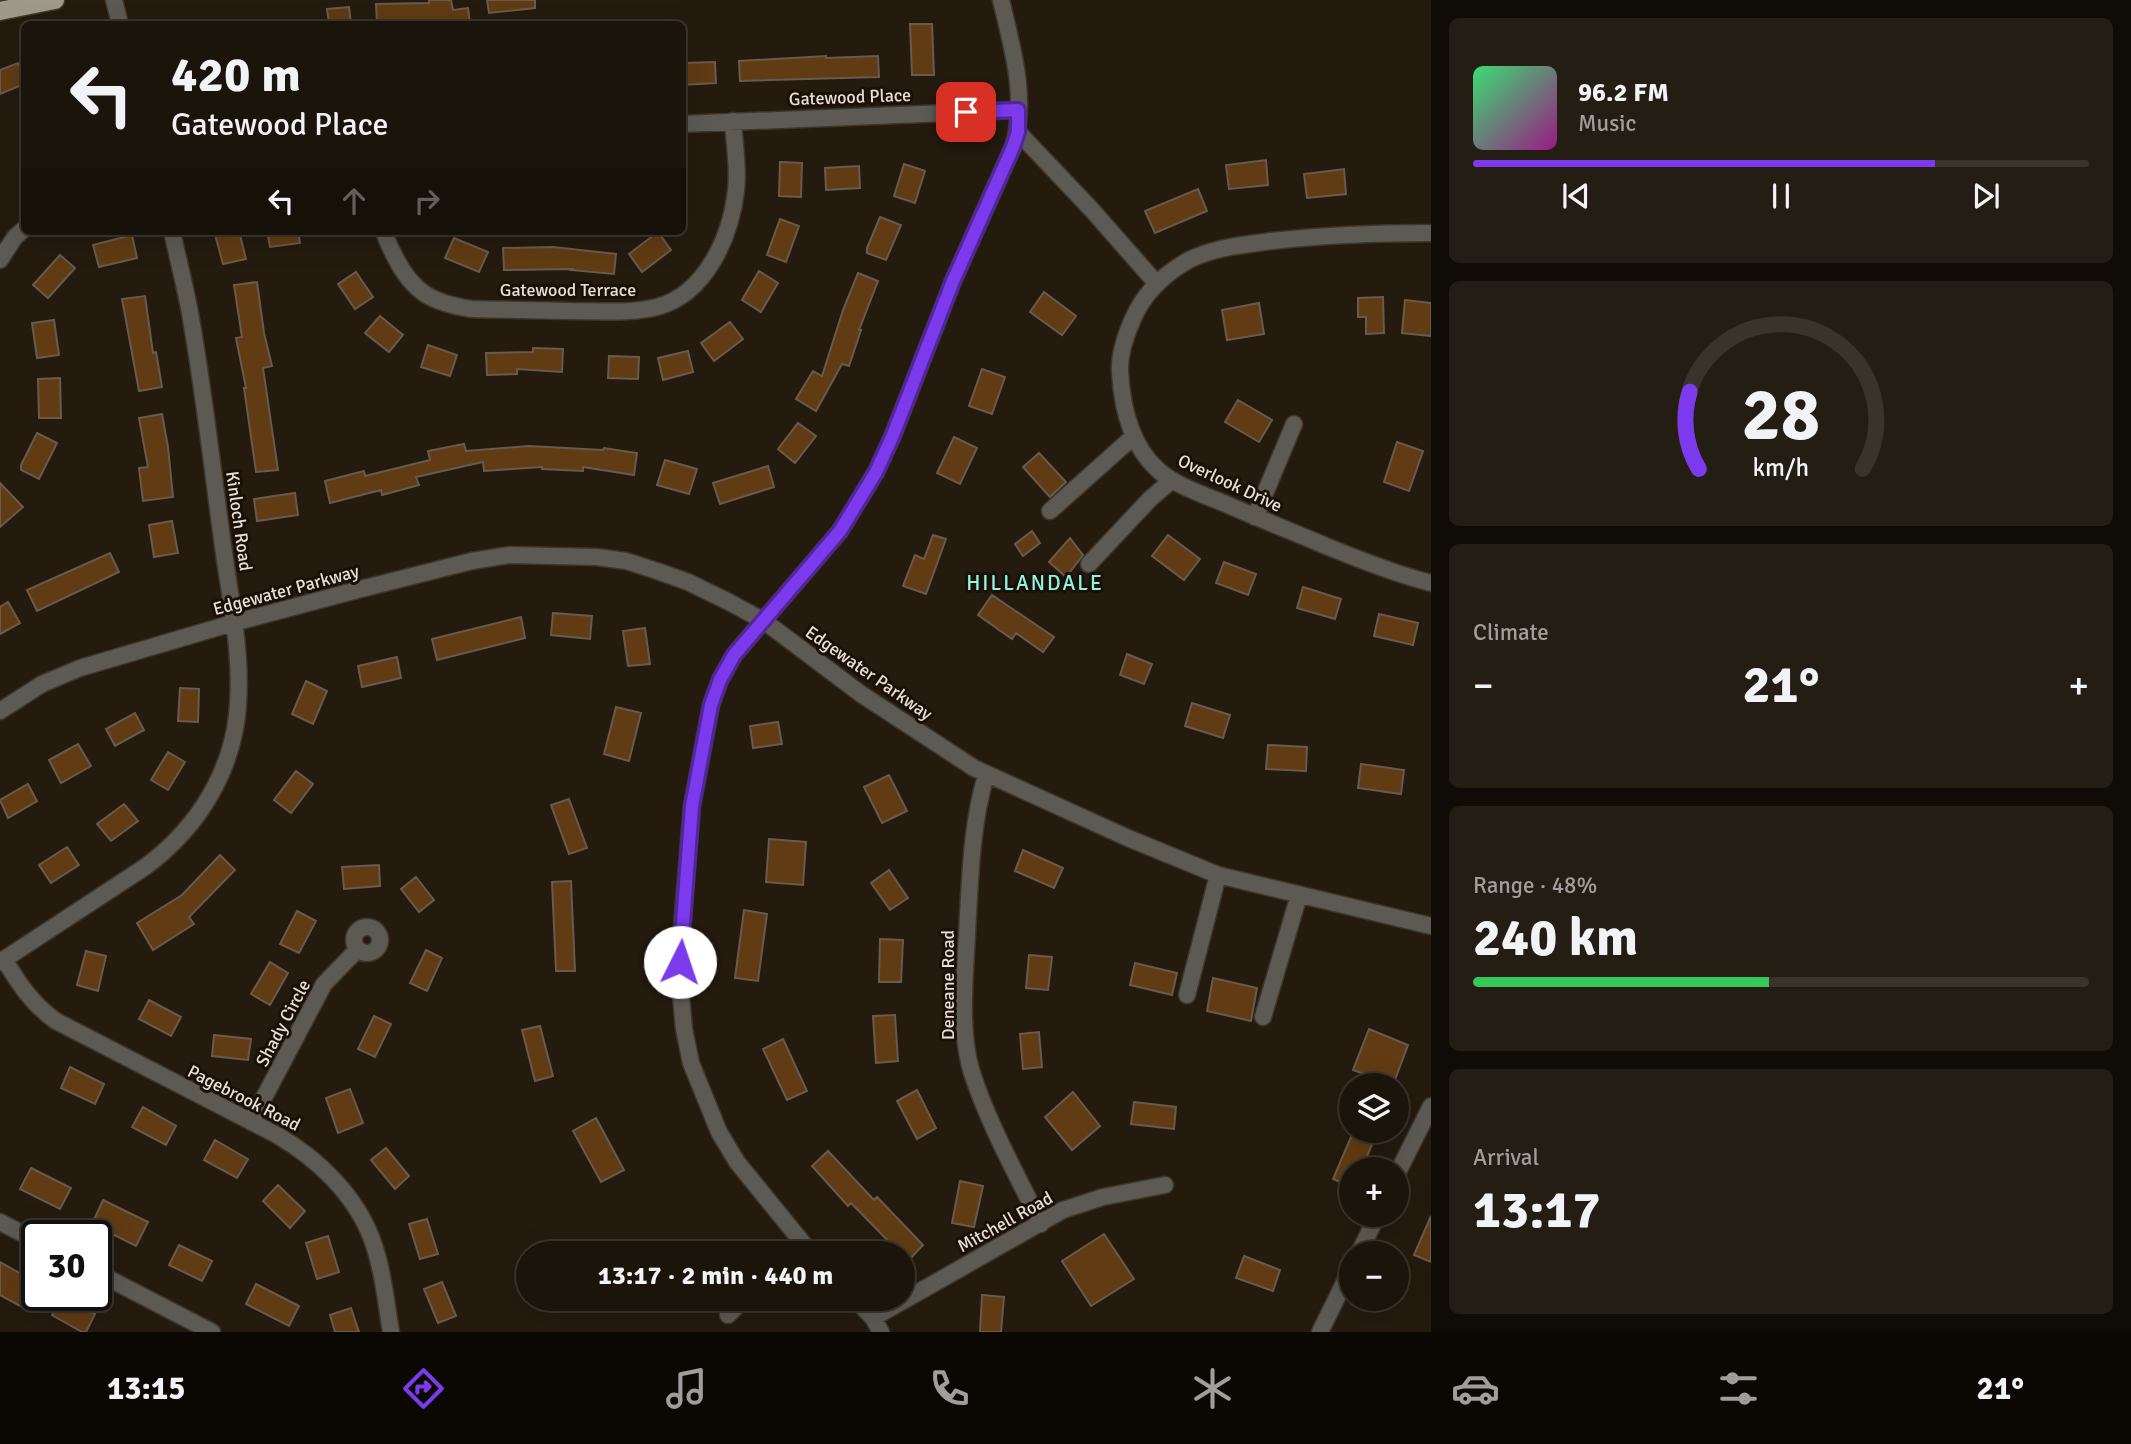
<!DOCTYPE html>
<html lang="en">
<head>
<meta charset="utf-8">
<style>
	:root { --surface:#1b140a; --page:#241d13; --text:#f1f3f6; --muted:#a09e9c; --line:#39332b; --accent:#7c3aed }
	body { margin:0; font-family:Signika,sans-serif; background:var(--page); color:var(--text); height:100vh; display:flex; flex-direction:column; font-size:26px; white-space:nowrap }
	* { box-sizing:border-box; margin:0 }
	p { font-size:23px; color:var(--muted) }
	.icon { flex:none; width:38px; height:38px; fill:none; stroke:currentColor; stroke-width:2; stroke-linecap:round; stroke-linejoin:round }
	.map { position:relative; flex:1; overflow:hidden }
	.sheet { display:flex; flex-direction:column; gap:18px; padding:18px; background:#0f0b06; width:700px }
	.sheet>* { flex:none }
	.guide { position:absolute; left:21px; top:21px; width:665px; height:214px; border-radius:10px; box-shadow:0 7px 28px #0002,0 0 0 2px var(--line); background:#1b140a; color:var(--text); overflow:hidden }
	.buttons { position:absolute; left:1339px; top:1073px; display:grid; gap:14px }
	.buttons a { display:grid; place-items:center; width:70px; height:70px; border-radius:50%; background:var(--surface); box-shadow:0 7px 28px #0002,0 0 0 2px var(--line); font-size:35px }
	.speed { position:absolute; left:21px; top:1220px; display:flex; gap:14px; font-size:35px; font-weight:700; text-align:center }
	.speed>* { display:grid; place-content:center; width:91px; height:91px; border-radius:50%; background:var(--surface); box-shadow:0 7px 28px #0002,0 0 0 2px var(--line); line-height:1 }
	.speed .limit { border:4px solid #111; border-radius:10px; background:#fff; color:#111 }
	.pin { position:absolute; display:grid; place-items:center; width:60px; height:60px; color:#fff; margin:-30px; border-radius:14px; box-shadow:0 4px 10px #0006 }
	.me { position:absolute; width:77px; margin:-38px; rotate:4deg; stroke-linejoin:round; filter:drop-shadow(0 0 5px #0008) }
	.turn { display:flex; align-items:center; gap:24px; height:147px; padding:0 35px; font-size:32px }
	.turn .icon { width:91px; height:91px; stroke-width:2.5 }
	.turn b { display:block; font-size:49px; line-height:60px }
	.lanes { display:flex; align-items:center; height:66px; padding:0 35px; background:#0003; justify-content:center; gap:35px; direction:ltr }
	.lanes .off { opacity:.35 }
	.big { font-size:52px; font-weight:800; line-height:1.1 }
	.sheet .card { flex:1; display:flex; flex-direction:column; justify-content:center; gap:10px; min-width:0; padding:0 24px; border-radius:10px; background:var(--page) }
	.sheet .dial { align-items:center; gap:0 }
	.dial svg { height:182px; overflow:visible; fill:none; stroke:var(--line); stroke-width:7; stroke-linecap:round; text-anchor:middle }
	.dial text { fill:var(--text); stroke:none }
	.song { display:flex; align-items:center; gap:21px }
	.cover { width:84px; height:84px; border-radius:10px; background:linear-gradient(135deg,hsl(140 70% 55%),hsl(310 70% 35%)) }
	.played { height:7px; border-radius:4px; background:linear-gradient(90deg,var(--accent) 75%,var(--line) 75%) }
	.keys { display:flex; justify-content:space-around; direction:ltr }
	.heat { display:flex; justify-content:space-between; align-items:center; font-size:38px; direction:ltr }
	.charge { height:10px; border-radius:5px; background:linear-gradient(90deg,#34c759 48%,var(--line) 0) }
	.trip { position:absolute; left:516px; top:1241px; width:399px; height:70px; border-radius:35px; background:var(--surface); box-shadow:0 7px 28px #0002,0 0 0 2px var(--line); font-weight:800; line-height:70px; text-align:center }
	.dock { display:flex; height:112px; justify-content:space-around; align-items:center; background:#0b0804; color:var(--muted) }
	.dock .icon { width:49px; height:49px }
	.dock .current { color:var(--accent) }
	.dock b { font-size:32px; color:var(--text) }
	main { display:flex; flex:1; min-height:0 }
	.map>svg:first-child { display:block }
	.building { fill:#603b14; stroke:#685a4e; stroke-width:2 }
	.lines { fill:none; stroke-linecap:round; stroke-linejoin:round }
	.minor-casing { stroke:#3f362a; stroke-width:19 }
	.major-casing { stroke:#3f362a; stroke-width:21 }
	.minor { stroke:#5c5a53; stroke-width:16 }
	.major { stroke:#9e998a; stroke-width:18 }
	.route-casing { stroke:#51269a; stroke-width:18 }
	.route { stroke:#7c3aed; stroke-width:12 }
	.labels { text-anchor:middle; dominant-baseline:central; stroke-width:6; stroke-linejoin:round; paint-order:stroke }
	.street-label { font-size:18px; fill:#e6dfd7; stroke:#1a1006 }
	.quarter-label { font-size:21px; letter-spacing:2px; fill:#8ef5e5; stroke:#1a1006 }
</style>
</head>
<body>
<main>
<div class="map">
<svg width="1431" height="1332" viewBox="0 0 1431 1332">
	<rect width="100%" height="100%" fill="#241a0e"/>
	<path class="building" d="M429 0H451L453 10 468 8 470 24H377L376 4 429 3Z
		M487 0H535V8L489 13Z
		M349 7 351 24H329L327 9Z
		M910 24H932L934 75H912Z
		M826 56V58L878 56 879 77 740 81 739 61Z
		M715 62 716 83 682 85V63Z
		M18 63 24 78V84L0 94V70Z
		M1266 160 1268 185 1229 189 1226 165Z
		M780 162 802 163 801 197 779 196Z
		M904 164 925 171 915 203 894 196Z
		M859 166 860 188 826 190 825 168Z
		M1344 169 1346 194 1307 198 1304 174Z
		M1198 189 1207 211 1155 233 1145 211Z
		M880 217 901 225 886 260 867 253V248Z
		M780 219 799 226 786 262 767 255Z
		M214 231H239L246 259 223 264Z
		M267 231H298L300 243 270 247Z
		M658 232 671 250 642 272 629 254Z
		M132 235 137 258 99 267 93 245Z
		M454 238 488 252 479 272 445 258Z
		M553 247 616 254 614 274 571 270 572 269 504 270 503 248Z
		M60 255 75 268 48 298 33 285Z
		M759 271 778 283 761 312 742 300Z
		M356 272 373 297 355 309 338 284Z
		M858 273 878 281 859 330H861L849 366 842 364 816 411 796 399 813 371 822 376 843 310Z
		M257 282 264 333 272 366 263 368 278 470 256 472 244 388H246L236 338 242 337 234 285Z
		M1044 292 1076 316 1062 335 1030 312Z
		M145 296 153 353 156 352 162 387 139 391 122 299Z
		M1383 297 1384 333 1366 334V317H1358V298Z
		M1405 300 1431 303V336L1402 333Z
		M1259 303 1264 334 1227 340 1222 310Z
		M380 316 403 335 389 352 365 333Z
		M54 320 59 355 37 358 32 323Z
		M730 322 743 339 714 361 701 343Z
		M428 345 457 355 450 376 421 367Z
		M533 348 563 349 562 372 517 369V374L487 375 486 353 533 352Z
		M688 351 693 372 663 380 658 358Z
		M609 356 639 357 638 379 608 378Z
		M982 369 1005 377 992 414 969 406Z
		M60 378 61 418H39L38 379Z
		M1238 400 1272 420 1259 442 1225 422Z
		M162 414 168 447 173 497 143 501 139 468 148 467 139 418Z
		M798 423 816 436 795 463 778 449Z
		M37 433 57 443 39 479 21 470V465Z
		M954 437 977 448 960 484 937 473Z
		M1397 442 1423 451 1409 491 1384 482Z
		M464 444 466 451 529 446 603 450 604 448 637 453 634 475 583 467V471L542 469V467L484 471 483 462 416 477 419 485 382 495 381 490 330 503 325 481 364 471 365 476 430 460 428 451Z
		M1039 453 1066 482 1050 497 1023 467Z
		M665 460 697 469 689 494 657 485Z
		M768 466 774 487 720 504 713 483Z
		M0 483 23 507 0 527Z
		M295 493 298 515 257 521 254 499Z
		M172 521 178 553 154 557 149 525Z
		M1032 531 1040 543 1023 556 1015 544Z
		M933 535 946 539 926 594 903 586 915 555 924 559Z
		M1168 535 1200 559 1184 580 1152 556Z
		M1070 538 1083 555 1066 577 1049 562Z
		M110 553 119 572 37 611 27 590Z
		M1224 562 1256 574 1248 595 1216 583Z
		M1303 587 1341 599 1335 619 1297 608Z
		M992 595 1054 637 1043 652 1016 633 1012 639 978 615Z
		M8 602 20 623 0 634V607Z
		M553 613 592 616 590 639 551 635Z
		M1379 614 1418 623 1413 645 1374 636Z
		M521 617 525 638 437 660 432 639Z
		M645 628 650 664 628 666 623 631Z
		M1127 654 1152 664 1144 684 1120 675Z
		M397 657 401 678 362 687 358 666Z
		M306 681 327 691 313 724 292 714Z
		M180 688 199 689 198 722 178 721Z
		M1192 703 1230 715 1223 738 1185 726Z
		M616 707 641 713 629 761 604 754Z
		M135 713 144 730 115 746 106 729Z
		M778 722 782 744 753 748 750 726Z
		M78 744 91 766 61 783 49 760Z
		M1268 745 1307 747 1306 771 1266 769Z
		M168 752 185 762 168 790 151 780Z
		M1361 764 1404 770 1401 794 1358 788Z
		M296 771 313 784 291 813 274 800Z
		M889 775 907 811 882 823 864 787Z
		M28 784 37 801 8 818 0 800Z
		M569 799 587 848 569 854 551 805Z
		M124 804 138 821 111 841 97 824Z
		M769 839 806 842 803 885 766 882Z
		M67 847 79 865 51 883 39 865Z
		M1023 850 1063 868 1054 888 1015 871Z
		M220 855 235 870 189 917 194 924 153 950 137 923 182 895Z
		M379 865 380 886 344 889 342 867Z
		M889 870 908 898 890 910 871 883Z
		M416 877 434 900 419 912 401 889Z
		M571 881 575 971H556L552 882Z
		M744 910 767 914 758 981 735 978Z
		M297 911 316 921 299 953 280 944Z
		M880 939 903 940 901 982H879Z
		M426 950 442 958 427 991 410 983Z
		M86 951 106 956 98 991 77 985Z
		M1029 955 1052 957 1048 990 1026 988Z
		M270 962 288 973 270 1005 251 994Z
		M1135 963 1177 973 1172 995 1130 985Z
		M1213 978 1257 988 1251 1021 1207 1011Z
		M149 1000 181 1017 171 1036 139 1019Z
		M895 1015 898 1061 876 1063 873 1016Z
		M374 1016 391 1024 375 1057 358 1049Z
		M540 1026 553 1076 535 1081 522 1030Z
		M1369 1029 1408 1045 1393 1085 1353 1070Z
		M1039 1032 1042 1067 1023 1069 1020 1034Z
		M214 1035 251 1039 248 1060 212 1056Z
		M783 1039 807 1091 787 1100 763 1049Z
		M70 1067 104 1084 95 1104 61 1088Z
		M350 1089 363 1123 338 1133 326 1098Z
		M917 1090 936 1128 917 1139 897 1101Z
		M1073 1092 1100 1126 1072 1150 1045 1117Z
		M1134 1102 1176 1107 1174 1129 1131 1124Z
		M143 1107 176 1126 166 1145 132 1127Z
		M596 1118 624 1170 601 1182 573 1131Z
		M1354 1130H1359L1375 1137 1362 1169H1351V1187L1333 1179Z
		M215 1140 248 1159 237 1178 204 1160Z
		M386 1148 409 1176 395 1189 371 1160Z
		M828 1151 874 1200 877 1197 923 1245 908 1261 903 1253H900L851 1203 848 1206 812 1166Z
		M31 1168 71 1188 60 1209 20 1189Z
		M960 1181 983 1186 974 1227 952 1223Z
		M278 1185 305 1211 290 1228 263 1201Z
		M103 1200 148 1222 136 1246 92 1224Z
		M1431 1216V1262L1414 1255Z
		M427 1219 438 1254 420 1259 409 1224Z
		M1104 1234 1134 1279 1091 1306 1062 1261Z
		M328 1236 339 1272 317 1279 306 1243Z
		M179 1245 212 1261 202 1281 169 1265Z
		M1244 1256 1280 1270 1273 1291 1236 1278Z
		M0 1262 34 1281 20 1306 0 1295Z
		M442 1282 456 1316 438 1323 424 1289Z
		M256 1284 299 1306 289 1326 246 1304Z
		M62 1295 95 1314 86 1332H82L52 1315Z
		M982 1295 1004 1297 1001 1332H980Z
		M351 1308 359 1332H335L330 1315Z"/>
	<g class="lines">
		<defs>
			<path id="minor" d="M114 0 120 24
				M682 124 1018 110
				M1018 132 1092 210 1157 284
				M384 231C386 240 391 249 395 257 413 293 433 303 471 309 505 310 538 310 572 311 600 311 629 314 657 307 706 294 731 236 736 190 739 168 734 143 733 121
				M1431 233C1378 233 1325 235 1272 241 1244 245 1215 247 1189 260 1164 274 1143 294 1132 321 1125 337 1119 354 1120 372 1122 406 1131 445 1157 469 1175 486 1205 495 1228 505 1260 519 1293 532 1326 546 1360 560 1395 574 1431 583
				M0 260 15 237 24 229
				M1050 511 1134 436
				M1255 517 1294 424
				M1089 564 1150 499 1172 480
				M0 711 42 684 80 668 233 623 361 589 472 561 510 555 596 557 626 561 657 571 688 582 729 602 764 621 861 694 974 768 1128 838 1218 875 1431 926
				M986 775C971 826 970 881 967 934 965 976 959 1033 972 1073 989 1125 1017 1175 1041 1224
				M354 940a13 13 0 1 1 26 0a13 13 0 1 1-26 0Z
				M4 959C19 984 32 1004 56 1021L277 1135C318 1159 356 1195 373 1242 383 1271 386 1302 391 1332
				M0 962 145 867C191 833 224 786 235 729 246 667 230 600 222 539 212 466 204 392 191 319 186 289 178 260 172 231
				M1187 995 1218 875
				M1263 1017 1299 895
				M251 1122 324 984 358 949
				M1396 1176 1431 1106
				M0 1222 37 1241
				M811 1253 737 1162 719 1132 691 1063 684 1029 680 985 679 962 692 806 711 705 720 680 734 655 840 531 876 472 893 435 953 281 1013 147C1028 99 1012 47 1001 0
				M1359 1253 1378 1214
				M96 1272 212 1332
				M854 1298 873 1318 881 1332
				M728 1315 745 1298
				M873 1318 1063 1210 1103 1197 1165 1185
				M1320 1332 1351 1269"/>
			<path id="major" d="M0 11 55 0"/>
		</defs>
		<use href="#minor" class="minor-casing"/>
		<use href="#major" class="major-casing"/>
		<use href="#minor" class="minor"/>
		<use href="#major" class="major"/>
	</g>
	<g class="lines">
		<defs>
			<path id="route" d="M680 962 692 806 711 705 720 680 734 655 840 531 876 472 893 435 953 281 1013 147 1018 132V110L966 112"/>
		</defs>
		<use href="#route" class="route-casing"/>
		<use href="#route" class="route"/>
	</g>
	<g class="labels">
		<g class="street-label">
			<text transform="translate(850 97) rotate(-2)">Gatewood Place</text>
			<text x="568" y="290">Gatewood Terrace</text>
			<text transform="translate(1230 483) rotate(25)">Overlook Drive</text>
			<text transform="translate(239 521) rotate(82)">Kinloch Road</text>
			<text transform="translate(286 590) rotate(-15)">Edgewater Parkway</text>
			<text transform="translate(869 673) rotate(35)">Edgewater Parkway</text>
			<text transform="translate(948 985) rotate(-90)">Deneane Road</text>
			<text transform="translate(283 1023) rotate(-62)">Shady Circle</text>
			<text transform="translate(244 1098) rotate(27)">Pagebrook Road</text>
			<text transform="translate(1005 1222) rotate(-29)">Mitchell Road</text>
		</g>
		<g class="quarter-label">
			<text x="1035" y="583">HILLANDALE</text>
		</g>
	</g>
</svg>
<div class="buttons">
<a><svg class="icon" aria-label="layers" viewBox="0 0 24 24"><path d="M12 4l9 5-9 5-9-5zM3 14l9 5 9-5"/></svg></a>
<a>+</a>
<a>−</a>
</div>
<div class="speed"><div class="limit">30</div></div>
<div class="pin" style="left:966px;top:112px;background:#d93025"><svg class="icon" aria-label="arrive" viewBox="0 0 24 24"><path d="M6 21V4h12l-3 4 3 4H6"/></svg></div>
<svg class="me" style="left:680px;top:962px" viewBox="-20 -20 40 40"><circle r="19" fill="#fff"/><path d="M0-13L10 11 0 6-10 11z" fill="#7c3aed"/></svg>
<div class="trip">13:17 · 2 min · 440 m</div>
<div class="guide">
<div class="turn"><svg class="icon" aria-label="left" viewBox="0 0 24 24"><path d="M17 20v-9H6M10 6l-5 5 5 5"/></svg><div><b>420 m</b>Gatewood Place</div></div>
<div class="lanes"><svg class="icon" aria-label="left" viewBox="0 0 24 24"><path d="M17 20v-9H6M10 6l-5 5 5 5"/></svg><svg class="icon off" aria-label="ahead" viewBox="0 0 24 24"><path d="M12 20V5M6 11l6-6 6 6"/></svg><svg class="icon off" aria-label="right" viewBox="0 0 24 24"><path d="M7 20v-9h11M14 6l5 5-5 5"/></svg></div>
</div>
</div>
<section class="sheet">
<div class="card">
<div class="song"><i class="cover"></i><div><b>96.2 FM</b><p>Music</p></div></div>
<div class="played"></div>
<div class="keys"><svg class="icon" aria-label="previous" viewBox="0 0 24 24"><path d="M18 5L8 12l10 7zM5 5v14"/></svg><svg class="icon" aria-label="pause" viewBox="0 0 24 24"><path d="M8 5v14M16 5v14"/></svg><svg class="icon" aria-label="next" viewBox="0 0 24 24"><path d="M6 5l10 7-10 7zM19 5v14"/></svg></div>
</div>
<div class="card dial"><svg viewBox="0 0 100 80">
<path d="M14 69A42 42 0 1 1 86 69"/>
<path d="M14 69A42 42 0 0 1 10 35" stroke="#7c3aed"/>
<text x="50" y="56" font-size="32" font-weight="700">28</text>
<text x="50" y="72" font-size="11">km/h</text>
</svg></div>
<div class="card"><p>Climate</p>
<div class="heat"><a>−</a><b class="big">21°</b><a>+</a></div>
</div>
<div class="card"><p>Range · 48%</p><b class="big">240 km</b><div class="charge"></div></div>
<div class="card"><p>Arrival</p><b class="big">13:17</b></div>
</section>
</main>
<nav class="dock">
<b>13:15</b>
<svg class="icon current" aria-label="directions" viewBox="0 0 24 24"><path d="M12 3l9 9-9 9-9-9zM9 14v-3h6M13 9l2 2-2 2"/></svg>
<svg class="icon" aria-label="music" viewBox="0 0 24 24"><path d="M9 18V5l10-2v13"/><circle cx="6" cy="18" r="3"/><circle cx="16" cy="16" r="3"/></svg>
<svg class="icon" aria-label="phone" viewBox="0 0 24 24"><path d="M5 4h4l2 5-3 2q2 4 5 5l2-3 5 2v4C11 20 4 13 5 4z"/></svg>
<svg class="icon" aria-label="climate" viewBox="0 0 24 24"><path d="M12 3v18M4 7l16 10M4 17L20 7"/></svg>
<svg class="icon" aria-label="car" viewBox="0 0 24 24"><path d="M5 17H2v-5l4-1 3-4h7l3 4 3 1v5h-3M9 17h6M6 11h13"/><circle cx="7" cy="17" r="2"/><circle cx="17" cy="17" r="2"/></svg>
<svg class="icon" aria-label="filters" viewBox="0 0 24 24"><path d="M4 7h16M4 17h16"/><circle cx="9" cy="7" r="2"/><circle cx="15" cy="17" r="2"/></svg>
<b>21°</b>
</nav>
</body>
</html>
